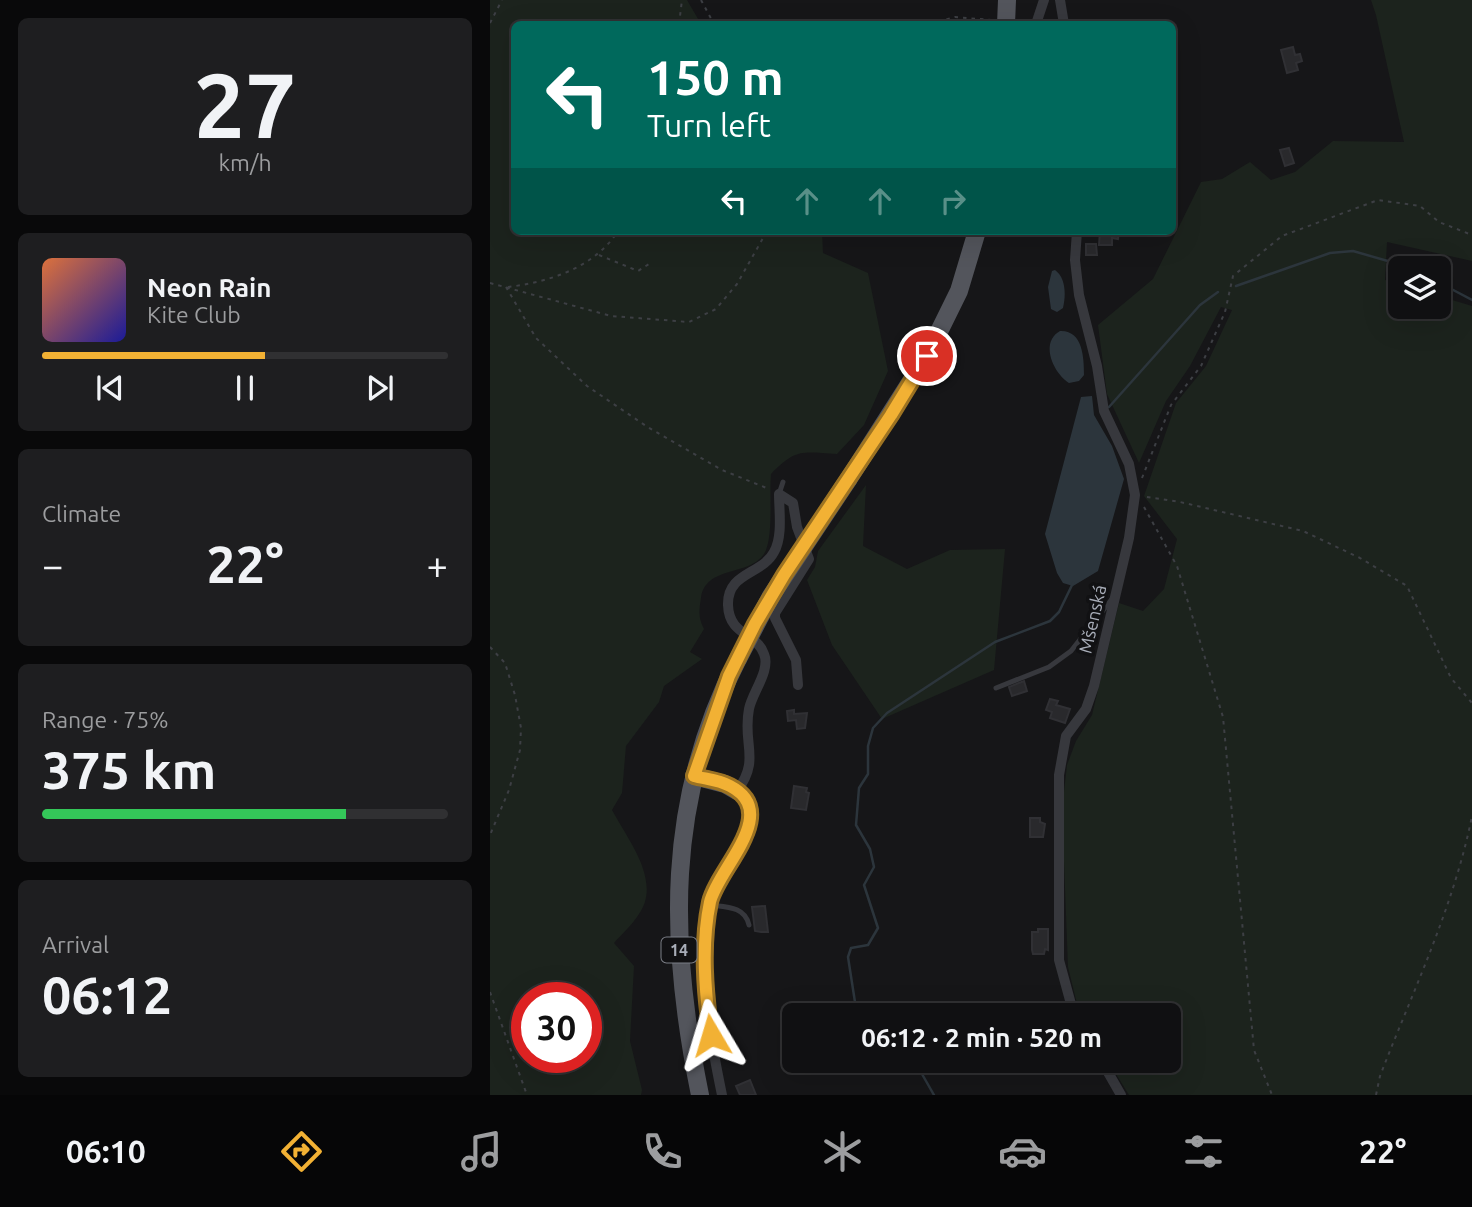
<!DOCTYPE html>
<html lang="en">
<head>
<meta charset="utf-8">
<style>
	:root { --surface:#101012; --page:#1e1e20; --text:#f1f3f6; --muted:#9c9d9f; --line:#303032; --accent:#f2b134 }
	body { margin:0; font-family:Ubuntu,sans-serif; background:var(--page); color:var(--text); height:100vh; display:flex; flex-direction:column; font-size:26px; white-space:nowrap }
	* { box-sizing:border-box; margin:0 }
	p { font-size:23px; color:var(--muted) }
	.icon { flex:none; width:38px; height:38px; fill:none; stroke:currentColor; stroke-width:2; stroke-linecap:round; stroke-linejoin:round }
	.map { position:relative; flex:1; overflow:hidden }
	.sheet { display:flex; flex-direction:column; gap:18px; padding:18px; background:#09090a; width:490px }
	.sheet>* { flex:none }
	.hud { position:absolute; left:21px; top:21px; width:665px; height:214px; border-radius:10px; box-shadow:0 7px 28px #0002,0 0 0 2px var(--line); background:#00695c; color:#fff; overflow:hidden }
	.buttons { position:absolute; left:898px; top:256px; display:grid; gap:14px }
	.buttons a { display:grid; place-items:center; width:63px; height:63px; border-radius:10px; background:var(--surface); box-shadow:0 7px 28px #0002,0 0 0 2px var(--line); font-size:35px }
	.speed { position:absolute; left:21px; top:982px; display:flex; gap:14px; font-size:35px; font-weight:700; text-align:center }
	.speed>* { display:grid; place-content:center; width:91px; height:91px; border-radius:50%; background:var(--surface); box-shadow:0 7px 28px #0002,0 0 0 2px var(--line); line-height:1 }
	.speed .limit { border:10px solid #d22; background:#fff; color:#111 }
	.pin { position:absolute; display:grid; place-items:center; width:60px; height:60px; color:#fff; margin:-30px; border:4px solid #fff; border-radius:50%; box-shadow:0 2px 7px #0007 }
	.me { position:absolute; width:77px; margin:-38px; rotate:353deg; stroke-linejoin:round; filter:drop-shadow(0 0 5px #0008) }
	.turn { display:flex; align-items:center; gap:24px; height:147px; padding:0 21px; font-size:32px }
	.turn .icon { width:91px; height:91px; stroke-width:2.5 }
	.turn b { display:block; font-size:49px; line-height:60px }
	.lanes { display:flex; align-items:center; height:66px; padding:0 21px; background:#0003; justify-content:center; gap:35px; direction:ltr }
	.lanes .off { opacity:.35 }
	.big { font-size:52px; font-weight:700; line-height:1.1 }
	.sheet .tile { flex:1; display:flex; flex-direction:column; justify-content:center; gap:10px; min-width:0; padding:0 24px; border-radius:10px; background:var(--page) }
	.sheet .dial { align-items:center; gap:0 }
	.dial b { font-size:91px; line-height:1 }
	.song { display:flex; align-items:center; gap:21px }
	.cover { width:84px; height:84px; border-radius:10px; background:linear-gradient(135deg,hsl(20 70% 55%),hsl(240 70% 35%)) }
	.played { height:7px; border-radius:4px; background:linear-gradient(90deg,var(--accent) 55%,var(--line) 55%) }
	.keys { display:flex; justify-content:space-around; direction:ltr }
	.heat { display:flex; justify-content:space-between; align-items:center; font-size:38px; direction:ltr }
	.charge { height:10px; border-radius:5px; background:linear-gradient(90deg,#34c759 75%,var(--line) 0) }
	.trip { position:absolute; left:292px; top:1003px; width:399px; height:70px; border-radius:10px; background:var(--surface); box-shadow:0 7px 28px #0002,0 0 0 2px var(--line); font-weight:700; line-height:70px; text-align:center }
	.menu { display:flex; height:112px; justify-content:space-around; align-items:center; background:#060607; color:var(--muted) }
	.menu .icon { width:49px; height:49px }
	.menu .selected { color:var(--accent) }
	.menu b { font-size:32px; color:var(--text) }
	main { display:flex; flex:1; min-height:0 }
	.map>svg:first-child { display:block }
	.green { fill:#1c231d; fill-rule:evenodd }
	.water { fill:#2c353c }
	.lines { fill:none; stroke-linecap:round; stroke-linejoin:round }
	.stream { stroke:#2c353c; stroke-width:2.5 }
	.building { fill:#29292c; stroke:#303034; stroke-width:2 }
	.path { stroke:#3d3f44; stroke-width:2; stroke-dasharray:3.5 5; stroke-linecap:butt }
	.lane { stroke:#37383d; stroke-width:5 }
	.street { stroke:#37383d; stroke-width:10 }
	.primary { stroke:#53555c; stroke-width:18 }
	.primary-bridge { stroke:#53555c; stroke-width:18 }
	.route-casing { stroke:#9d7322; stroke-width:18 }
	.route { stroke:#f2b134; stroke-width:12 }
	.labels { text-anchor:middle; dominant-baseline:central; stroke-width:7; stroke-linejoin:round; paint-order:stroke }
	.shield { fill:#111113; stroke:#7b7e86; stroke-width:2 }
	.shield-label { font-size:16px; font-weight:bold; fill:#a8adb8 }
	.street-label { font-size:18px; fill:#a8adb8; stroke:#111113 }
</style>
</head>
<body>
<main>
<section class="sheet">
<div class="tile dial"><b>27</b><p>km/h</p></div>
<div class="tile">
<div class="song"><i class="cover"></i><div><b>Neon Rain</b><p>Kite Club</p></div></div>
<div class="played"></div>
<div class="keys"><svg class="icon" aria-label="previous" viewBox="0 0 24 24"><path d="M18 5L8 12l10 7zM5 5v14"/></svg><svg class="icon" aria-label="pause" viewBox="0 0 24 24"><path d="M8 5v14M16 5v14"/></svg><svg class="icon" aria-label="next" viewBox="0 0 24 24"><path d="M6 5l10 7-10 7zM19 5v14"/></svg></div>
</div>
<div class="tile"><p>Climate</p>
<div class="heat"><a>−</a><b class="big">22°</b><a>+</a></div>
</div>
<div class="tile"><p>Range · 75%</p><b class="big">375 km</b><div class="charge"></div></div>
<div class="tile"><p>Arrival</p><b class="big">06:12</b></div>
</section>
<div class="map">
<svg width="982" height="1095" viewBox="0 0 982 1095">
	<rect width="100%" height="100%" fill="#161618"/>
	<path class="green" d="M0 0H197L211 24H24V231H332L333 253 378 273 398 371 374 425 347 454C312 452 306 448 281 474 279 495 284 538 274 554 258 577 216 565 211 598 209 611 208 617 214 629L200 652 212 659 174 686 169 702 136 746 132 793 122 810C138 840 172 881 149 914 142 925 132 934 124 943L144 966 140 1041 152 1090 151 1095H0ZM37 998H96V1057H37Z
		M881 0H982V261L897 242 895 280 910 284V306H948L949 296 982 306V1095H639L618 1061 679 1060V1015H591L589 1012 578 967 572 809 577 765 586 741 602 715 629 603 653 611 674 589 687 539 654 496 686 403 716 366 742 310 731 307 700 366 676 401 649 463 617 394 608 325 663 279 711 182 732 179 760 162 781 180 805 172 843 141 914 142 886 15Z
		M376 485 373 546 417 569 460 550 515 549 504 670 392 719 342 645 317 580 325 567 328 551Z"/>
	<path class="water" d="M565 270C576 278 576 295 573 308L567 312 561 309 558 287 562 271Z
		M570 331C593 330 594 358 594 375L589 381 579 383C564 374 549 343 570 331Z
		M602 396 604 415 622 446 634 479 608 571 583 586 573 583 567 573 555 534 591 397Z"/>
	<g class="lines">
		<path class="stream" d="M948 282 982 300
			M746 286 840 253 863 251 922 268
			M619 407 710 305 728 292
			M367 1015 358 957 361 948 378 945 388 928 374 885 384 867 380 849 366 825 369 788 378 774V746L383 728 397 713 505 642 560 621 569 612 583 583
			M424 1060 444 1095"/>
	</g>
	<path class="building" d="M803 47 805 55 810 54 812 61 806 63 808 70 797 73 791 50Z
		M799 148 804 163 795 166 790 150Z
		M610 231H629L628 239 622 238V245H609Z
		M596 244H606L607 255H596Z
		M534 681 537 691 522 696 519 687Z
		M560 699 568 701 566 705 580 709 575 723 560 718 562 712 556 710Z
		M304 710V714L317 713 315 728 307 729 306 720 298 721 297 711Z
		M304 786 317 788 316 792 319 793 316 810 301 808Z
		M540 818H550V822L555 824 553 837H540Z
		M275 906 278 932H271L265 931 262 907Z
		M548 929H558V950L555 949 554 954H543L542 950V932H548Z
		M260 1080 266 1095H250L246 1086Z"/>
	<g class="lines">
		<path class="path" d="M211 0 224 24
			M0 23 12 0
			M189 24 192 0
			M440 24 465 17 501 20
			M109 255 148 271 159 264
			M0 283 121 316 199 322 226 309 247 284 277 231
			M16 287 46 338 97 386 156 426 232 470 279 489
			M18 287C60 282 105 267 128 231
			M652 478 681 405 711 366 735 312 743 276 792 236 888 200 930 206 949 222 982 235
			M657 497 690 502 813 531 870 558 917 586 961 678 982 703
			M654 507 687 566 733 717 764 1050 782 1095
			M0 647 15 663 25 695 31 728 30 750 19 790 0 835
			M0 992 37 1095
			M886 1095 890 1076C923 991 964 906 982 816"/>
		<path class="lane" d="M289 494 293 482
			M506 688 559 667 581 651 622 599
			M220 905C236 907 255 906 259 925"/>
		<path class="street" d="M570 0 574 24
			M546 24 554 0
			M584 1015 569 960V775L576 736 596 709 604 686 639 538 645 495 639 464 614 411 607 366 589 295 585 260 587 231
			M611 1060 631 1095
			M232 1095C219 1032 204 958 222 894 232 860 283 826 247 791 271 759 252 744 259 709 262 693 281 670 274 654 267 633 239 636 238 605 237 572 272 575 284 552 293 536 289 511 289 494L303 503 307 527 319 559 285 613V618L306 660 308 685"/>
		<path class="primary" d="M516 24 517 0
			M358 480 437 356 469 291 487 231
			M204 776 235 784 247 791
			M210 1095C179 943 175 801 248 659"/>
		<path class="primary-bridge" d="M248 659 281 596 358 480"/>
	</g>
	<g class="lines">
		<defs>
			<path id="route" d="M221 1035C215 992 211 945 220 902 228 868 292 813 240 786 229 780 215 779 204 776L239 676 265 624 294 575 401 415 437 356"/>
		</defs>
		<use href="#route" class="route-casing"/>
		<use href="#route" class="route"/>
	</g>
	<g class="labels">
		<rect class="shield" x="171.5" y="937.5" width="35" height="25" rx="5"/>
		<g class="shield-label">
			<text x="189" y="950">14</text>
		</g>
		<g class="street-label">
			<text transform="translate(602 619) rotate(-77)">Mšenská</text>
		</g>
	</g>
</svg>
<div class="buttons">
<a><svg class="icon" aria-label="layers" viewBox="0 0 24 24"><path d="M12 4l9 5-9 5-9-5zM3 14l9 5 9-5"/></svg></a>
</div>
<div class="speed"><div class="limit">30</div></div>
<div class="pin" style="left:437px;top:356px;background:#d93025"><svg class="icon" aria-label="arrive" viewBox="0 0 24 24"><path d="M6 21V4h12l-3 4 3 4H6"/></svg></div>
<svg class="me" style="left:221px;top:1035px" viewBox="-20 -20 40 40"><path d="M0-17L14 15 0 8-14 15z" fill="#f2b134" stroke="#fff" stroke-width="4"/></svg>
<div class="trip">06:12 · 2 min · 520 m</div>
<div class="hud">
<div class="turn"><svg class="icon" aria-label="left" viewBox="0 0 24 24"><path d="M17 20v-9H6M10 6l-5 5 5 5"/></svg><div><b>150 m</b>Turn left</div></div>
<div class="lanes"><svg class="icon" aria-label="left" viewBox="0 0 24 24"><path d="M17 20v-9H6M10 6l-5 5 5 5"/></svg><svg class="icon off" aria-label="ahead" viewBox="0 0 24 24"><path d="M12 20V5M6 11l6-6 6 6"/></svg><svg class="icon off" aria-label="ahead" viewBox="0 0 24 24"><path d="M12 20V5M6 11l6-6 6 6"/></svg><svg class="icon off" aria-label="right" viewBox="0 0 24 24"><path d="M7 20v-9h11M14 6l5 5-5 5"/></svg></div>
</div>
</div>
</main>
<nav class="menu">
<b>06:10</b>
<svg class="icon selected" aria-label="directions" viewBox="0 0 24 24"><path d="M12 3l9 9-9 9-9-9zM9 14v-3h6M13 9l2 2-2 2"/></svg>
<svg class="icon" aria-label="music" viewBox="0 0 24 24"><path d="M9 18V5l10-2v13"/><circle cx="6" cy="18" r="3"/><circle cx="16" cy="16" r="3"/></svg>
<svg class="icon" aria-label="phone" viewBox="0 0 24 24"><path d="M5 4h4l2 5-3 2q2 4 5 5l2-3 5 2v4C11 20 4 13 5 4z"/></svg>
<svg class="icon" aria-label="climate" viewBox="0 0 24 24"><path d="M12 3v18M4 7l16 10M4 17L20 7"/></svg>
<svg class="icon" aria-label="car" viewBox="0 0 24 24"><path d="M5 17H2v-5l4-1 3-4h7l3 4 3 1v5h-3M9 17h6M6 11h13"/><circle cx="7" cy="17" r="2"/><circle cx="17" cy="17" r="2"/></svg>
<svg class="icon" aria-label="filters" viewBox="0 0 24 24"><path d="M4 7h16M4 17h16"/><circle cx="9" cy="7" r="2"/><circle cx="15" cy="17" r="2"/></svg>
<b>22°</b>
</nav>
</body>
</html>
